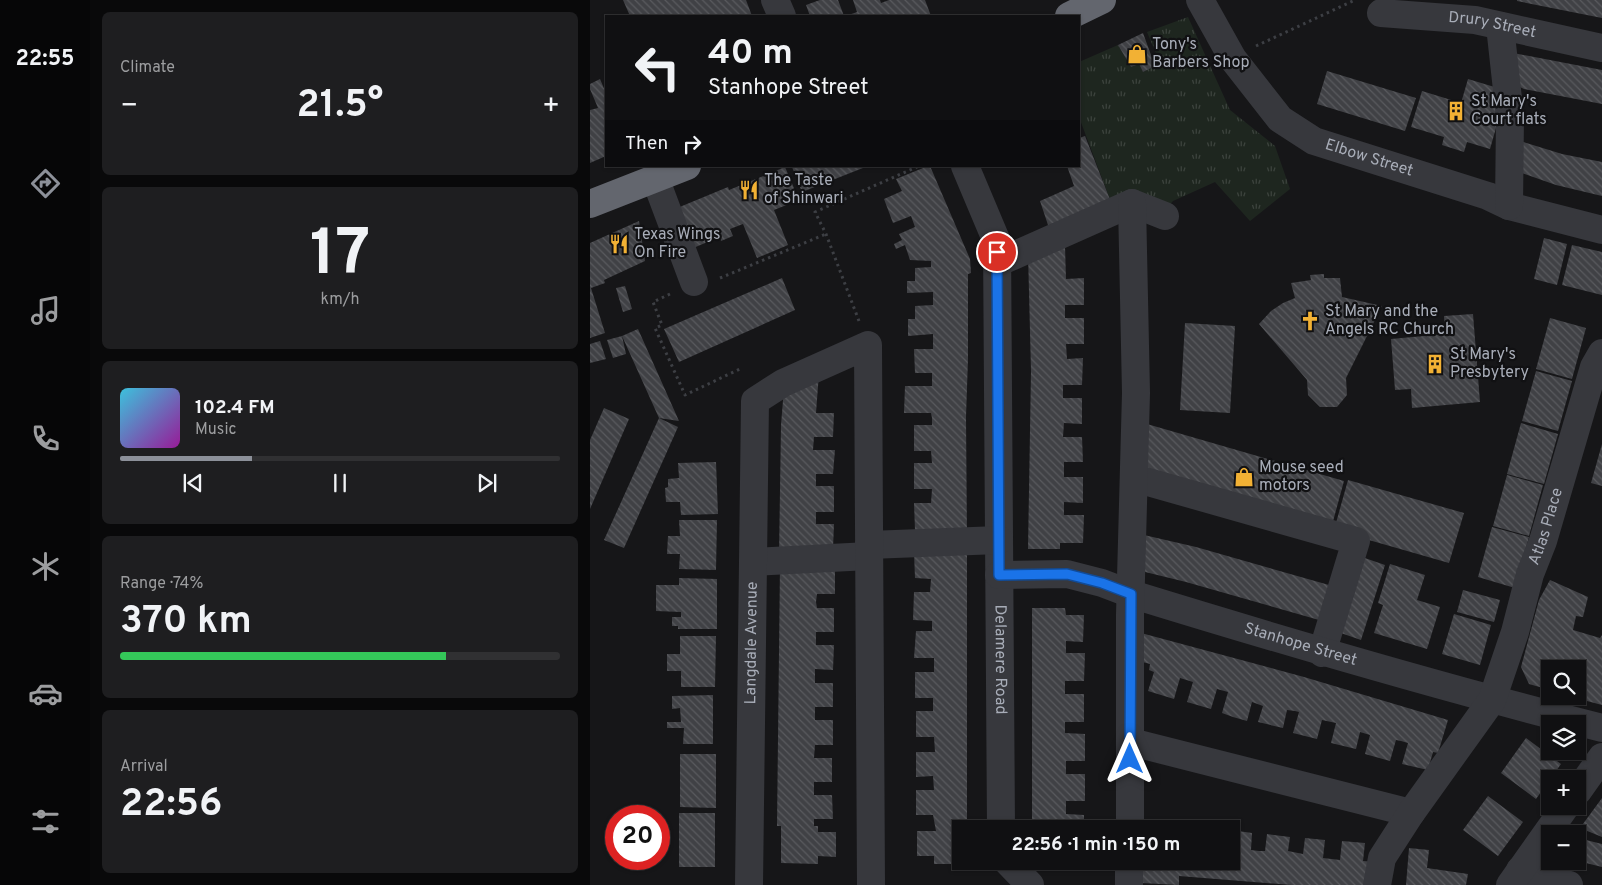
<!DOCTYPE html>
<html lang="en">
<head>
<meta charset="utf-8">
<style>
	:root { --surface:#101012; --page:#1e1e20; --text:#f1f3f6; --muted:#9c9d9f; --line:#303032; --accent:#8c9099 }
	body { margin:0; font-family:Overpass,sans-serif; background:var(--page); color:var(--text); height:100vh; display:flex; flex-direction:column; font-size:19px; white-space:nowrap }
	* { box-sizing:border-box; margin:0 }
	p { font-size:16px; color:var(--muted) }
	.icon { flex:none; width:28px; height:28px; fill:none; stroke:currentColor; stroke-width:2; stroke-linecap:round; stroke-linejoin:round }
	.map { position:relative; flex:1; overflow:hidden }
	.details { display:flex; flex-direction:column; gap:12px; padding:12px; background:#09090a; width:500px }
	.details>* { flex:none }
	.guide { position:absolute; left:15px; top:15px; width:475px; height:152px; border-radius:0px; box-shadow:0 1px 4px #0004,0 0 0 1px var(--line); background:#101012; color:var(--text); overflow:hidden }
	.fabs { position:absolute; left:951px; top:660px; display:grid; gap:10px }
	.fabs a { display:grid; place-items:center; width:45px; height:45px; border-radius:0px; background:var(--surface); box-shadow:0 1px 4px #0004,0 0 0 1px var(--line); font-size:25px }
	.speed { position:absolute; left:15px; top:805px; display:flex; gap:10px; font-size:25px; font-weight:700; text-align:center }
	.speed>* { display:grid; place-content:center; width:65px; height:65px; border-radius:50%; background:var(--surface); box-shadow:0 1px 4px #0004,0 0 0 1px var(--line); line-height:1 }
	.speed .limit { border:8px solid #d22; background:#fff; color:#111 }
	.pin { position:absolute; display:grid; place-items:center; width:42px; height:42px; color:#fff; margin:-21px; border:2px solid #fff; border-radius:50%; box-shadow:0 1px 5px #0007 }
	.me { position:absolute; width:55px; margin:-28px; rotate:0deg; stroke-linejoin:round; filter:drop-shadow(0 0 4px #0008) }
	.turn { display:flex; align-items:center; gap:18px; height:105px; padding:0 20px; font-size:22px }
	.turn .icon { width:65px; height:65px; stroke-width:2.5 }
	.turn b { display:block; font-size:35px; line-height:42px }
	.then { display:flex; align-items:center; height:48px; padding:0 20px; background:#0003; gap:10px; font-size:19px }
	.big { font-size:38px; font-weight:700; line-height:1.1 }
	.details .widget { flex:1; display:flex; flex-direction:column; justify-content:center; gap:8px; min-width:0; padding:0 18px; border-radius:8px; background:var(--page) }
	.details .dial { align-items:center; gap:0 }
	.dial b { font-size:65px; line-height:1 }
	.song { display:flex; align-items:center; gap:15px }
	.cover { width:60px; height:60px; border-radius:8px; background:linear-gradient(135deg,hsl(190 70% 55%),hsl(300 70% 35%)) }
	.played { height:5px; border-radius:2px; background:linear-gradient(90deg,var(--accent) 30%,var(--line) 30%) }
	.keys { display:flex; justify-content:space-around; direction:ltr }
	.heat { display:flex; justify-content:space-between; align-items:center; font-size:28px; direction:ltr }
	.charge { height:8px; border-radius:4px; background:linear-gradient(90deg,#34c759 74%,var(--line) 0) }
	.trip { position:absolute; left:362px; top:820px; width:288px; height:50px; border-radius:0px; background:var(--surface); box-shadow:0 1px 4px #0004,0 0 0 1px var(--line); font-weight:700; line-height:50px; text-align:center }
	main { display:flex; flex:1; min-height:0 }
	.tab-bar { display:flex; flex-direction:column; width:90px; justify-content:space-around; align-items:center; background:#060607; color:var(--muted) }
	.tab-bar .icon { width:35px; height:35px }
	.tab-bar .selected { color:var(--accent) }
	.tab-bar b { font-size:22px; color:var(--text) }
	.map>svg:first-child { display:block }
	.grass { fill:url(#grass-tufts) }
	.building { fill:url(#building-back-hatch) }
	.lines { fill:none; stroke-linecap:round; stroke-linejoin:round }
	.path { stroke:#3d3f44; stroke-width:3; stroke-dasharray:2.5 4; stroke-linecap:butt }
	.minor { stroke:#37383d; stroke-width:28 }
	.highway { stroke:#63666e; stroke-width:28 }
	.route-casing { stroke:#114b97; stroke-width:12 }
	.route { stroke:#1a73e8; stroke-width:9 }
	.labels { text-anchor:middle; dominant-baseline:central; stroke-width:4.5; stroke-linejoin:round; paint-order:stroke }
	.street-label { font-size:16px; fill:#a8adb8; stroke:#111113 }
	.poi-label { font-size:16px; fill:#a8adb8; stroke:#111113; text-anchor:start }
</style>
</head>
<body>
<main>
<nav class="tab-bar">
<b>22:55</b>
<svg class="icon selected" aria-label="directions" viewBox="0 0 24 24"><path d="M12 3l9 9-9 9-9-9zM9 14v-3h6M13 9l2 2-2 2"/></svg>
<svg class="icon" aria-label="music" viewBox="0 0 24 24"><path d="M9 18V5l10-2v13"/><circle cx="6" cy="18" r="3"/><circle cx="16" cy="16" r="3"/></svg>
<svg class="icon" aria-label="phone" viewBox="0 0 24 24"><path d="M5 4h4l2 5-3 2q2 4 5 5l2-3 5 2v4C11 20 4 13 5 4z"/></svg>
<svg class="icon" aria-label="climate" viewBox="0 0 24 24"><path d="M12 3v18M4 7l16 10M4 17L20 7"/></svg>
<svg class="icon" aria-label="car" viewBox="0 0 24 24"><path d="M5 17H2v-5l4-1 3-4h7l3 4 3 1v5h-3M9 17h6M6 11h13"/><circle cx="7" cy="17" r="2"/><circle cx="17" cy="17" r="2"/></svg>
<svg class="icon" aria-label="filters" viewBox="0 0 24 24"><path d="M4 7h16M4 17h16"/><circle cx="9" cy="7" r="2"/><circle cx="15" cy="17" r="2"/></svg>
</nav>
<section class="details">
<div class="widget"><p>Climate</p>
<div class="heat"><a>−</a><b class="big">21.5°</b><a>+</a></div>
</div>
<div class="widget dial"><b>17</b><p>km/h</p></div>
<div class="widget">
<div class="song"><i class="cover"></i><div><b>102.4 FM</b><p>Music</p></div></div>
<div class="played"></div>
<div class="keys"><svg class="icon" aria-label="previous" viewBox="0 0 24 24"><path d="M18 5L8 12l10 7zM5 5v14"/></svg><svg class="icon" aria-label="pause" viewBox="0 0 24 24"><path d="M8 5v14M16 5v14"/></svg><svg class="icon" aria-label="next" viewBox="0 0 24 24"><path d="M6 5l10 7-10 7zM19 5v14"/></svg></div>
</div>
<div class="widget"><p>Range · 74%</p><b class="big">370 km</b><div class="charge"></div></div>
<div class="widget"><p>Arrival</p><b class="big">22:56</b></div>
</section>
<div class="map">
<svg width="1012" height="885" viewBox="0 0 1012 885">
	<defs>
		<pattern id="grass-tufts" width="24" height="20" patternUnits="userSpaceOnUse" patternTransform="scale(1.25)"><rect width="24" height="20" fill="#1e261f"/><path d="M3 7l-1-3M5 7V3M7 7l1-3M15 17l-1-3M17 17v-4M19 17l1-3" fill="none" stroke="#3c433d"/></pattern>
		<pattern id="building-back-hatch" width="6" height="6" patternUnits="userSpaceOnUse" patternTransform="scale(1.25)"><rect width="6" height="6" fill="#404145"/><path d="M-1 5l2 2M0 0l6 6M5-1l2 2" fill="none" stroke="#595a5e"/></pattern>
	</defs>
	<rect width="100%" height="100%" fill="#161618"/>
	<path class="grass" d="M598 17 640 110 685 146 700 189 660 221 625 182 583 201 561 225 521 202 489 117V62L528 45 541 67 549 64 553 72 570 63 557 32Z"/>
	<path class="building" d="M33 0H156L162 16H40Z
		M230 0H248L254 16H220L216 5Z
		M263 0H290L291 3 299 0H335L341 16H256L267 12Z
		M927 0H1012V18L927 1Z
		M553 33 565 66 553 72 549 64 541 67 528 45Z
		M923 53 1012 70V104L934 89 924 84Z
		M737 71 826 98 815 131 727 104Z
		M10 79 16 93V156L0 163V110L8 108 0 89V84Z
		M878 79 911 89 904 119 908 121 900 149 877 142 874 152 852 145 854 137 821 127 832 91 871 103Z
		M495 136 521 202 460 231 450 201 484 186 477 166H489V138Z
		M930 141 972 154 1012 162V196L966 185 926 171Z
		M204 166H278L212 192 202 167Z
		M338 166H340L380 259 381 273 378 274V359L376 417 377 538 325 530 324 503H341L342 489H324V463H342L341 451H324V425H342V418L341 413H314L315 386H342V373H325L324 349H343V334L318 336V319H325V306L343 305V292L317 293V281H325V268L341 267V261L320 260 315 245 306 249 304 244 312 240 309 234 325 227 321 216 303 223 294 199 312 191 306 179Z
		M195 167 209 200 184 210 198 245 167 258 153 224 140 229 143 236 131 241 129 234 118 238 120 241 96 251 80 211 138 187 139 190Z
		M49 221 55 261 14 280 15 283 1 288 15 333 0 338V243Z
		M954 238 977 244 967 285 944 279Z
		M982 245 1012 252V295L972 285Z
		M475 246 476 279 494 278V305H475V318H494V344H476L477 359 493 358 492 385H473V398H492V424L474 423 473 437H492L493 462H474V477H493V503L474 502V515H494L493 543H470V549H438L441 371 438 253Z
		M734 274V278H750L752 297 792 306 756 378 757 395 747 407H730L718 395 717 380 669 324 681 311 693 303 705 298 701 283 721 280 720 275Z
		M192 278 205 310 89 362 74 329Z
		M35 286 42 309 33 312 26 288Z
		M883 314 890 402 822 408 821 389 805 390 801 339 855 334 854 316Z
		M960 318 996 328 982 379 946 369Z
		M595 323 645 326 640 413 590 410Z
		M48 329 89 421 69 418 32 336 36 354 23 358 17 340 32 336Z
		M10 341 16 359 0 363V344Z
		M946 371 982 381 968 431 932 421Z
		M229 373 226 413H244L243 437H224L223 450H245L243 474H226V486H244V512H226V524H244L243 549 189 555 191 425 194 388Z
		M14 408 39 419 0 509V440Z
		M69 418 88 427 34 548 14 540Z
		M931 423 968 434 954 484 917 474Z
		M557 424 754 481 742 525 555 472Z
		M1012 444V486L1001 483Z
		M126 462 128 514 91 515 90 502H76L75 488 78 487V479L89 478 88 463Z
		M917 475 953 485 939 536 903 526Z
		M758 480 874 513 859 563 744 530Z
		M89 520H127L126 570 89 569 90 554H77L78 536H90Z
		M902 527 939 537 925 588 888 577Z
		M554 535 606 547 746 587 736 622 596 582 547 570Z
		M377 546V829H371V861H377V864H344V856H327V831H346L343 815H326V790H344L343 776 326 777V752H345L344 737H326V711H343V698H325V672H344V658H324L326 631H342V621L323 620 324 592H340L341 579 325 578 324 553Z
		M769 556 795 565 771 640 745 631Z
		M190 564 245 570V594H227L226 602 227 608H244V632H226V645H244L243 670 225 669V683H243V707H225V720H243V745H225L224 758H242V782H224V795H242L243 819H224V826H228V832H246V857L228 856V864L191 863V826H187Z
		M800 564 835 575 827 600 850 607 837 649 784 633 793 605 788 603Z
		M89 578 127 579V629H88V626H82V617H91V612L66 611V585H89Z
		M960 580 998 597 993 617 986 616 983 630 1010 638 1012 635V705L982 697 988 696V669H960V690L939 684 931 667 949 600Z
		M873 590 910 600 904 622 867 612Z
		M442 608H475L476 615H494L493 642 476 641V653H495L494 681H475V694H494V722H475V733L495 734V761H476V774H495V801H476V814L494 815V829H442Z
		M864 614 901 625 890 665 852 654Z
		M551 633 714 677 858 720 848 753 843 752 838 770 812 764 818 743 811 741 806 740 800 761 775 754 780 735 770 732 766 749 741 743 746 723 732 720 727 739 703 733 709 712 705 711 697 710 693 728 668 722 673 706 662 702 657 721 643 717 632 713 638 692 627 689 621 709 597 702 603 682 590 678 584 699 558 691 564 672 559 670 560 664 549 661Z
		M90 636H126L125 687H91V671H77V654H90Z
		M123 695V744H93L94 728H77V722H91L90 708 82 709V696Z
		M936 738 971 764 946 799 911 773Z
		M90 754H126V808L90 807Z
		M898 796 933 822 908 856 873 830Z
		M1012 798V837L990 828Z
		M89 813H125V867H89Z
		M641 830 662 833 661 850 669 851H675L677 834 700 837 698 851 713 854 715 838 735 840 733 858 750 860 752 841 775 843 773 861 785 862 783 885H702L589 876V885L551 883 552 861H641Z
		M988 838 1012 844V867L988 861Z
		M819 848 839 850 837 868 878 874 876 885H816Z
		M442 861H494V863H474V867L443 868Z"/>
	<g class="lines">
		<path class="path" d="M666 46 765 0
			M130 278 236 234
			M80 294 63 302 72 325 65 328 95 395 152 368
			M269 321 236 234 225 212 329 166"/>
		<g class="minor">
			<path d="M185 0 192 16"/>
			<path id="s1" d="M610 0 643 59 690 119 724 141 898 196 919 206 1012 230"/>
			<path id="s2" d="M791 13 885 20 1012 48"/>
			<path d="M910 26 920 117 919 206"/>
			<path id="s3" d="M375 166 407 242 411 829"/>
			<path d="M65 178 104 282"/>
			<path d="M407 263 542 203 575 216"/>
			<path d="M544 478 766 541 732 653"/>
			<path d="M279 545 409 540"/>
			<path d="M163 562 279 556"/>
			<path id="s4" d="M409 575 477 574 512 583 541 594C697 642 854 688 1012 728"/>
			<path d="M541 742 821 813"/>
			<path d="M988 791 1012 757"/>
			<path d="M540 829V615L546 393 542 203"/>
			<path d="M417 861 440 885"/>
			<path d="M930 870 979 885"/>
			<path id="s5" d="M159 885 165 401 193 383 278 345 281 885"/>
			<path d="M539 885V861"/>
			<path id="s6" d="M787 885 792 858 821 813 902 700 925 632 940 574 953 541 1004 367 1012 353"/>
			<path d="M920 885 976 806"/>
		</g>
		<path class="highway" d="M479 16 512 0
			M0 204 97 166"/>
	</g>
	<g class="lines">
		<defs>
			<path id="route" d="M407 252 409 575 477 574 512 583 541 594 540 759"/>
		</defs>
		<use href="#route" class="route-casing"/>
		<use href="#route" class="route"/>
	</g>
	<defs>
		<symbol id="shop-bare" viewBox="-9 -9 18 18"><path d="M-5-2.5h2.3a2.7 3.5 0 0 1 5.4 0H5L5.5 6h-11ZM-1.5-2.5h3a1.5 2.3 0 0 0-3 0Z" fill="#f2b134" stroke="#111113" stroke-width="2.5" paint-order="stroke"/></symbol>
		<symbol id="building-bare" viewBox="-9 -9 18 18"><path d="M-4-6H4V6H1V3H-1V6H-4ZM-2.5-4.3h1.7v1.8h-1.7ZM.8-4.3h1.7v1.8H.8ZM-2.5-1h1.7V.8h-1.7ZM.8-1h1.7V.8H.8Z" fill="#f2b134" stroke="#111113" stroke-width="2.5" paint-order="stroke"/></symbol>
		<symbol id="restaurant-bare" viewBox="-9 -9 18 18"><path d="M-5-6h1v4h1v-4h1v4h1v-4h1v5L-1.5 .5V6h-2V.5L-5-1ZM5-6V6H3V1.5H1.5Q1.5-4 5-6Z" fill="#f2b134" stroke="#111113" stroke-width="2.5" paint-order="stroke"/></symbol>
		<symbol id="church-bare" viewBox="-9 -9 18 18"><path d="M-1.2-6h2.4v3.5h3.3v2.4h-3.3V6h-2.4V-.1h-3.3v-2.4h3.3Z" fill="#f2b134" stroke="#111113" stroke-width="2.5" paint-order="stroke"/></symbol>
	</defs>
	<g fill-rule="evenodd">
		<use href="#shop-bare" x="533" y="40" width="28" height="28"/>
		<use href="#building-bare" x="852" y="97" width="28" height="28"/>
		<use href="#restaurant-bare" x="145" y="176" width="28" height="28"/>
		<use href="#restaurant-bare" x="15" y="230" width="28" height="28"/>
		<use href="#church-bare" x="706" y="307" width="28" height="28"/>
		<use href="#building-bare" x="831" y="350" width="28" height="28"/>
		<use href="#shop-bare" x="640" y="463" width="28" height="28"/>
	</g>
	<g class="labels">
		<g class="street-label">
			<text stroke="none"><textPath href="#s2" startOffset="112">Drury Street</textPath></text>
			<text stroke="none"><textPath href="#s1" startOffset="242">Elbow Street</textPath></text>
			<text stroke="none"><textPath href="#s6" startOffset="402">Atlas Place</textPath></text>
			<text stroke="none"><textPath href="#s5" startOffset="242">Langdale Avenue</textPath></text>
			<text stroke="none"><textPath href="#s4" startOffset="312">Stanhope Street</textPath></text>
			<text stroke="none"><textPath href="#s3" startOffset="500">Delamere Road</textPath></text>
		</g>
		<g class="poi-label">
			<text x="562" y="45">Tony's<tspan x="562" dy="18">Barbers Shop</tspan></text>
			<text x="881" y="102">St Mary's<tspan x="881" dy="18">Court flats</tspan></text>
			<text x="174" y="181">The Taste<tspan x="174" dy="18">of Shinwari</tspan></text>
			<text x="44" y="235">Texas Wings<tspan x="44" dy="18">On Fire</tspan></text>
			<text x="735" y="312">St Mary and the<tspan x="735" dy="18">Angels RC Church</tspan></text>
			<text x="860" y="355">St Mary's<tspan x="860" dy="18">Presbytery</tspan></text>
			<text x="669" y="468">Mouse seed<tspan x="669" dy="18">motors</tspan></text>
		</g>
	</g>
</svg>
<div class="fabs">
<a><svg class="icon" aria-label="search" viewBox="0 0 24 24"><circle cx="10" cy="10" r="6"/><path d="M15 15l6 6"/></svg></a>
<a><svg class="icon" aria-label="layers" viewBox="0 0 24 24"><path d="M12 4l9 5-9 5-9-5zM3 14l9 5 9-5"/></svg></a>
<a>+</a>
<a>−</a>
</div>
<div class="speed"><div class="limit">20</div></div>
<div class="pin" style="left:407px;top:252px;background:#d93025"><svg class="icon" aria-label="arrive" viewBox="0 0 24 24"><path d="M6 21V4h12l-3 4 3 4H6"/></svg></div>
<svg class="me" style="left:540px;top:759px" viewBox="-20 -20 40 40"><path d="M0-17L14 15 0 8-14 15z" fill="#1a73e8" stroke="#fff" stroke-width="4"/></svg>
<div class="trip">22:56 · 1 min · 150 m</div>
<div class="guide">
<div class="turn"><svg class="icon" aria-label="left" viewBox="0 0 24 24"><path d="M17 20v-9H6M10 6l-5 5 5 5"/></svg><div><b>40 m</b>Stanhope Street</div></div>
<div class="then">Then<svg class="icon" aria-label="right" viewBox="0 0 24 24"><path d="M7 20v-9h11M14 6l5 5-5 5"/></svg></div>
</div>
</div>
</main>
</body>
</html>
